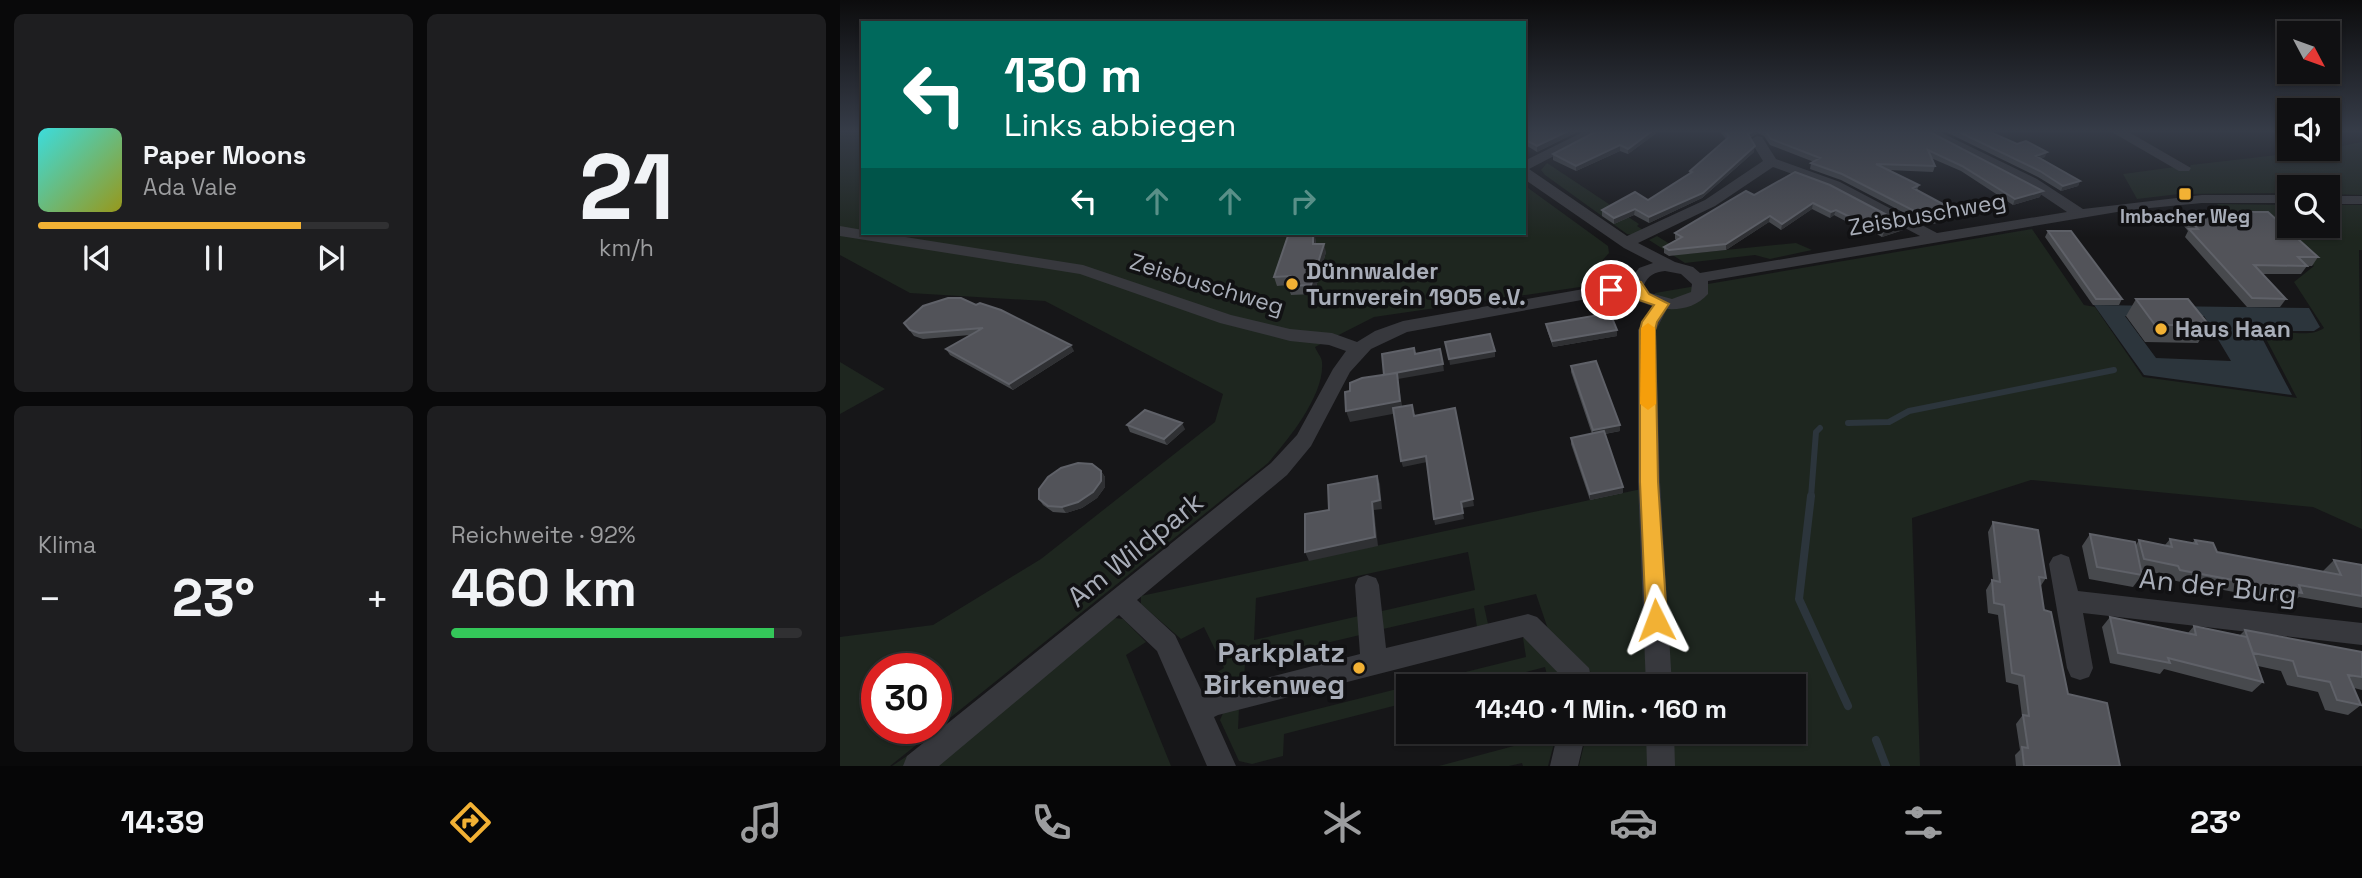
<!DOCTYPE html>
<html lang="de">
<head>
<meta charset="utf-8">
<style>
	:root { --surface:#101012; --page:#1e1e20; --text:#f1f3f6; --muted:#9c9d9f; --line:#303032; --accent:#f2b134 }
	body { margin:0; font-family:"Space Grotesk",sans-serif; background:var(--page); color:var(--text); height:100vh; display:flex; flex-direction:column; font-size:26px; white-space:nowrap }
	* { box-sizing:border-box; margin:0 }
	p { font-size:23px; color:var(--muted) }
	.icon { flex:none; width:38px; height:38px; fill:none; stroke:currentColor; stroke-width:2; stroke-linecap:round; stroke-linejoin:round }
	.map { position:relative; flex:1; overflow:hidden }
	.panel { display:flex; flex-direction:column; gap:14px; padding:14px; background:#09090a; width:840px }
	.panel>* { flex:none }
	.banner { position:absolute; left:21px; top:21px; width:665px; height:214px; border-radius:0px; box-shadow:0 2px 5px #0004,0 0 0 2px var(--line); background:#00695c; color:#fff; overflow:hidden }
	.needle { width:46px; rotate:131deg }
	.buttons { position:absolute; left:1437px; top:21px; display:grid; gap:14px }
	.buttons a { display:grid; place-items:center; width:63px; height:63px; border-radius:0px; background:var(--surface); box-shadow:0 2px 5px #0004,0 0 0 2px var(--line); font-size:35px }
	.speed { position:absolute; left:21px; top:653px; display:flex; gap:14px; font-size:35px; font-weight:700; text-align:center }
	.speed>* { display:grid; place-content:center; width:91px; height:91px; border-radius:50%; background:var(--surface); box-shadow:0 2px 5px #0004,0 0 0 2px var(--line); line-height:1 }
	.speed .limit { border:10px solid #d22; background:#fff; color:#111 }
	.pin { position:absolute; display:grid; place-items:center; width:60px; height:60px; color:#fff; margin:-30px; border:4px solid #fff; border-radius:50%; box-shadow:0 2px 7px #0007 }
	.me { position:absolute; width:77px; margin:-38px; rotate:357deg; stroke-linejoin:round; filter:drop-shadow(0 0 5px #0008) }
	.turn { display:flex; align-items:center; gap:24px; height:147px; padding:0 28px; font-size:32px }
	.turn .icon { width:91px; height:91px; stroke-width:2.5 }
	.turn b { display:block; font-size:49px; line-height:60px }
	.lanes { display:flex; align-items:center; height:66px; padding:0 28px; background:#0003; justify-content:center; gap:35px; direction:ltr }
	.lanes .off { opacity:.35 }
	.big { font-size:52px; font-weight:700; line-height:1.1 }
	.panel .tile { flex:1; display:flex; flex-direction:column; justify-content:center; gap:10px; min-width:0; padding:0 24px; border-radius:10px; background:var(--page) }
	.panel .dial { align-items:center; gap:0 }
	.dial b { font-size:91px; line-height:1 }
	.song { display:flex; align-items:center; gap:21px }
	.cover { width:84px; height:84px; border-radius:10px; background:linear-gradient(135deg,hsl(180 70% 55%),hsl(60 70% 35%)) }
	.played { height:7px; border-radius:4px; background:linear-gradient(90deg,var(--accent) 75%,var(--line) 75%) }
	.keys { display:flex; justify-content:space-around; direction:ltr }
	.heat { display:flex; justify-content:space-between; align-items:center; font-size:38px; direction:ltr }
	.charge { height:10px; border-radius:5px; background:linear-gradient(90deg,#34c759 92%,var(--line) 0) }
	.panel .tiles { flex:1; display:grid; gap:14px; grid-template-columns:repeat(2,1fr) }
	.trip { position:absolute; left:556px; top:674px; width:410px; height:70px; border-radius:0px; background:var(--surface); box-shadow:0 2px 5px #0004,0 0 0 2px var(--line); font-weight:700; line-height:70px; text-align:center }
	.tabs { display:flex; height:112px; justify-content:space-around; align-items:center; background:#060607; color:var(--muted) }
	.tabs .icon { width:49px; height:49px }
	.tabs .on { color:var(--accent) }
	.tabs b { font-size:32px; color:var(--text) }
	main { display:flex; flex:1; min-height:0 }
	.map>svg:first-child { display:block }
	.green { fill:#1e261f; fill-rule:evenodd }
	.water { fill:#2c353c; fill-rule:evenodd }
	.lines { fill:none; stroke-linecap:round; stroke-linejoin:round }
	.stream-far1 { stroke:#2c353c; stroke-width:6 }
	.stream { stroke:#2c353c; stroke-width:8 }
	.minor { fill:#37383d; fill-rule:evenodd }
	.wall { fill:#47494d }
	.shaded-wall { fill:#2f3033 }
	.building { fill:#525359; stroke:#5f6168; stroke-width:2 }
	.route { fill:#f2b134; stroke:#9d7322; stroke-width:2 }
	.slow { fill:#f59e0b }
	.poi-dot { fill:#f2b134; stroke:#111113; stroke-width:2.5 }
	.labels { text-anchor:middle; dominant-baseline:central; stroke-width:7; stroke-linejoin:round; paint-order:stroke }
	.far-poi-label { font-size:19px; font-weight:bold; fill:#a8adb8; stroke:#111113 }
	.street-label { font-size:23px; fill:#a8adb8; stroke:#111113 }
	.poi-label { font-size:23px; font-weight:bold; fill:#a8adb8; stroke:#111113; text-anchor:start }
	.near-street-label { font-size:28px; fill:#a8adb8; stroke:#111113 }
	.near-poi-label { font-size:28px; font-weight:bold; fill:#a8adb8; stroke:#111113; text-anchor:end }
</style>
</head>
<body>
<main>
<section class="panel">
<div class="tiles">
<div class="tile">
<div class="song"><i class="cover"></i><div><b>Paper Moons</b><p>Ada Vale</p></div></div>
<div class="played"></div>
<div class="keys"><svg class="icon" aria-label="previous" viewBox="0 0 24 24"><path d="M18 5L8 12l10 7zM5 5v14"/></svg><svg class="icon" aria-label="pause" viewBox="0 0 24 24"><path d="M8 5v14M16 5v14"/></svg><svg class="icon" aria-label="next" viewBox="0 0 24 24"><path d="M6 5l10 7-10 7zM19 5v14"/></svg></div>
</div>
<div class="tile dial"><b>21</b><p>km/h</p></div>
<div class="tile"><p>Klima</p>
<div class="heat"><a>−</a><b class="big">23°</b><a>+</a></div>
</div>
<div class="tile"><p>Reichweite · 92%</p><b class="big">460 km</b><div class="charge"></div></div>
</div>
</section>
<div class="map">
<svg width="1522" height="766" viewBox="0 0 1522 766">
	<rect width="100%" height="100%" fill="#161618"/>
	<path class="green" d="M0 131H23V233H684V185L768 246 769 253 759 264 757 277 740 287 534 317 475 347C477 352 482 358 482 362 485 395 448 440 428 463L50 766H0V637L93 625 201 559 375 422 383 394 205 301 70 293 0 255ZM37 668H96V728H37Z
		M1522 142V195L1488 194V187H1449V193L1339 194 1297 199 1283 174 1335 167 1348 170 1351 165 1488 149Z
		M707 163 799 224 797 226 806 232 798 236 787 234 705 175 701 170Z
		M1377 204 1449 205V226H1488V205H1522V250H1519L1522 529 1473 507 1191 480 1072 518 1080 766H739L747 732H954V686H758L759 680 709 632 696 594 644 606 648 624 637 627 634 608 543 629 542 611 635 590 628 552 416 598 414 640 519 616 520 635 405 662 404 682 374 688 362 681 384 668 364 627 341 639 301 604V596L820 485 815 293 1192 229 1244 305 1255 307 1303 377 1457 398 1425 337C1443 326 1467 340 1484 328L1454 282 1474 266 1416 213 1383 212Z
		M817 236 846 254 956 243 972 250 930 259 915 255 845 263 809 240Z
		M0 362 45 389 0 414Z
		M275 618 283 619 306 642 286 655 331 766H52Z
		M686 637 721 673V684L710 686 705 667 631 686H569L686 657 683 638Z
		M569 686V702L444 734 443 756 412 764 399 761 380 720 384 711 399 708 398 729Z
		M699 732H717L708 766H683L682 763 669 766H599L700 739Z"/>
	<path class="water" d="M1254 305 1469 308 1480 327 1474 331H1430L1421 336 1452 395 1304 375ZM1285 316H1364L1391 361 1316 358Z"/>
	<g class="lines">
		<path class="stream-far1" d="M1008 423 1049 422 1069 411 1274 370
			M971 497 976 432 980 428"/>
		<path class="stream" d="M971 496 959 599 1008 706
			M1036 740 1046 766"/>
		<path class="minor" d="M745 131H762L689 169 787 236 865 200 923 161 910 140 917 136 922 137 936 159 1000 182 1097 233 1227 212 1187 185 1082 131H1098L1197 179 1243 209 1362 195H1449V203H1362L1289 210 868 281V294C857 306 843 310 827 309L816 330 820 482 832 686H806L798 482V330L812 306 798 301 791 291 567 332 531 349 510 372 471 446 447 475 297 600 335 635 363 694 520 654 515 585 518 578 527 575 536 578 539 585 546 648 688 614 697 617 749 668 753 686H727V682L683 637 378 715 374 717 396 766H367L317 651 279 615 99 766H63L67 756 431 463 457 435 493 369 506 351 489 345 450 341 380 323 240 274 0 236V226L23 230V233H40L243 265 391 315 450 329 492 333 517 342 535 331 563 321 789 281 799 268 813 263 784 248 684 179V161ZM933 167 990 188 1080 236 860 273 853 267 835 262 798 243 875 206ZM825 271 841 274 852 284 851 292 832 299 810 293 804 285C808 275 815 272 825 271Z
			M1270 131H1287L1351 168 1349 171H1339Z
			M1488 196H1522V204H1488Z
			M1221 554 1229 557 1238 591 1522 623V645L1243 613 1253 668 1249 677 1240 680 1231 677 1227 668 1209 564 1213 557Z
			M718 732H746L738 766H710Z
			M806 732H834L835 766H807Z"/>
	</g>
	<path class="wall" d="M684 131H739L697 152 684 144Z
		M819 131 788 154 780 151 736 171 713 160V154Z
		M879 131H1088L1200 197 1173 205 1121 171 1091 158 1095 166 1093 172 1048 170 1079 185 1077 190 1112 215 1094 224 1085 219 1080 221 1001 180 970 169 971 163 974 162 930 145 924 136 918 133 910 138 914 152 862 198 809 223 794 215 774 224 762 216V210L808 200 849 174 850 171 886 139Z
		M1104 131H1148L1205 157 1201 158 1240 181 1238 186 1221 191 1198 177Z
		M955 172 1064 224 1063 230 1042 237 1017 223 1013 225 994 215 990 218 972 209 941 230 929 222 886 250 829 256 824 253V247L837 240 835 239V233L914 195Z
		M1343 212 1478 257 1472 266H1467L1461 274H1422L1446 299 1440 307H1407L1345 237 1348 231 1339 220Z
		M1208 231 1282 299 1279 305H1253L1205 237Z
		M476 240V244L486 252 474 294 451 295 448 285 437 286 434 277Z
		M1296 299 1369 325 1358 343 1305 342 1286 316Z
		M83 306 234 351 173 390 110 355 106 349 130 335 83 339 74 336 64 323Z
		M706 324 777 336 713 347 707 330Z
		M731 366 780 425V431L765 434 783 487V493L750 500 731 444V438L752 434 731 372Z
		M287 425 345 429 327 445 290 432Z
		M261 471 265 477V487L257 498 242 508 226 513 213 512 203 505 199 499Z
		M1153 522 1206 578 1200 587 1204 610 1228 694 1280 766H1176L1175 755 1180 750 1176 724 1182 716 1178 685 1166 682 1158 615 1148 613 1146 590 1152 580H1153L1148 532Z
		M1250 534 1296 545 1299 540 1325 545 1330 539 1352 543 1355 540 1377 552 1484 572 1483 571 1494 560 1522 565V608L1459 597 1452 603 1331 580 1330 576 1301 570 1302 575 1293 587 1249 579 1242 546Z
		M1270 617 1348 633 1354 626 1400 635 1405 630 1522 652V690L1514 688 1521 705 1508 715 1485 710 1478 692 1447 685 1441 671 1418 666 1423 682 1412 692 1324 669 1320 674 1270 663 1262 627Z"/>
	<path class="shaded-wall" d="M728 131H739L697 152V146Z
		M812 131H819L788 154V149Z
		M913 131H918V133L907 139 908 134Z
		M780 145V151L736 171V166Z
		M915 146 914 152 862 198 809 223V217Z
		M1207 152 1205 157 1194 161 1196 156Z
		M1240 181 1238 186 1221 191 1223 186Z
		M1203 191 1200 197 1173 205 1175 199Z
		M973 203 972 209 941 230 942 224Z
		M795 209 794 215 774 224V218Z
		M996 210 994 215 990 218 991 212Z
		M1114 210 1112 215 1094 224 1096 218Z
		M1086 213 1085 219 1080 221 1082 215Z
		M930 216 929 222 886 250V244Z
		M1018 218 1017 223 1013 225 1014 219Z
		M1064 224 1063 230 1042 237 1044 232Z
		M474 233 476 240 475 253 473 244Z
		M484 244 486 252 474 294 471 285Z
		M777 330V336L713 347 712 341Z
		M231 345 234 351 173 390 169 384Z
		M655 351V357L610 365 609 359Z
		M603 364 604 371 558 379 563 412 510 422 506 411 544 375Z
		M342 423 345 429 327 445 324 439Z
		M780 425V431L753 436V430Z
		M586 456 587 462 563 467 561 461Z
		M261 471 265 477V487L257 498 242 508 226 513 222 507Z
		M537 476 540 484 542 509 534 510 538 546 469 561 465 552Z
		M783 487V493L750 500V494Z
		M633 499 634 506 622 508 621 502Z
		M623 513 624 519 595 525 594 519Z"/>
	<path class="building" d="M684 131H728L697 146 684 139Z
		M757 131H812L788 149 780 145 736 166 713 154Z
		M884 131H913L908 134 915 146 863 193 809 217 795 209 774 218 762 210 795 192 808 200 852 172 850 171 889 137Z
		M925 131H1088L1203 191 1175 199 1122 166 1088 150 1095 166 1036 164 1079 185 1073 188 1114 210 1096 218 1086 213 1082 215 1002 174 971 163 980 158 931 139Z
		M1117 131H1148L1177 144 1186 141 1207 152 1196 156 1240 181 1223 186 1200 171Z
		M955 172 990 185 1064 224 1044 232 1018 218 1014 219 996 210 991 212 973 203 942 224 930 216 886 244 829 250 824 247 842 237 835 233 906 191 914 195Z
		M1343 212H1428L1478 257H1458L1467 266 1414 265 1446 299 1412 298 1349 229H1358Z
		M1208 231H1231L1282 299H1256Z
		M449 233H473V244H484L471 285 448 286 451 276 434 277Z
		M108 298H121L136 305 140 303 161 310 231 345 169 384 106 349 143 328 79 333 70 330 64 323 83 306Z
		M1296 299H1348L1369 325H1315Z
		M770 313 777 330 712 341 706 324Z
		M650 334 655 351 609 359 605 342Z
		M574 348 575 354 600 349 603 364 544 375 542 354Z
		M756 361 780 425 753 430 731 366Z
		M557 373 560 401 506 411 505 392 510 391V383L522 378Z
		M572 405 574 416 615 408 633 499 621 502 623 513 594 519 586 456 561 461 553 408Z
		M305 410 342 423 324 439 287 425Z
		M764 431 783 487 750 494 731 438Z
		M238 463 252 464 261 471V481L253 492 238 502 222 507 208 506 199 499V489L208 477 221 468Z
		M537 476 540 500 532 502 535 537 465 552V514L489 510 488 485Z
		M1153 522 1198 530 1206 578 1199 577 1204 610 1211 612 1228 694 1267 703 1280 766H1184L1182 747 1188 748 1183 715 1189 716 1184 676 1172 673 1164 605 1154 603 1152 580 1160 582Z
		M1250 534 1295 542 1302 575 1257 567Z
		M1330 539 1357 544 1355 540 1373 543 1377 552 1501 575 1494 560 1522 565V596L1459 585 1462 593 1340 570 1338 566 1304 559 1299 540 1332 547Z
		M1270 617 1356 635 1354 626 1407 637 1423 682 1328 658 1330 663 1278 653Z
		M1405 630 1522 652V677L1508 675 1521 705 1497 700 1490 682 1458 676 1453 661 1413 653Z"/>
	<linearGradient id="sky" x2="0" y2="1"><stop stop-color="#0c0c0d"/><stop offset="0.55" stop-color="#363c48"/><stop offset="1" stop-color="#363c48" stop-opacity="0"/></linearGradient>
	<rect width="1522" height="238" fill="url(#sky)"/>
	<path class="route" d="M796 281 801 282 809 294 829 304 817 322 815 330 818 482 827 620 824 627 816 630 809 627 806 620 800 482V330L802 322 814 305 799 300 793 290 771 294 764 290 766 287Z"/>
	<path class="slow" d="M808 323 815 328 816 404 808 410 800 404 801 328Z"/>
	<g class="poi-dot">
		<rect x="1338" y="187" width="14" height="14" rx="3.5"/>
		<circle cx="452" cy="284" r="7"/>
		<circle cx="1321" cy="329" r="7"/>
		<circle cx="519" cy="668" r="7"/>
	</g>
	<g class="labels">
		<g class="far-poi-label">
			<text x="1345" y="216">Imbacher Weg</text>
		</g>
		<g class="street-label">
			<text transform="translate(1087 214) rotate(-10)">Zeisbuschweg</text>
			<text transform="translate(367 284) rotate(17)">Zeisbuschweg</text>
		</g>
		<g class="poi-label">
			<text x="466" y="271">Dünnwalder<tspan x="466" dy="26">Turnverein 1905 e.V.</tspan></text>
			<text x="1335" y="329">Haus Haan</text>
		</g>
		<g class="near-street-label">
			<text transform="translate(295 549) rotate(-39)">Am Wildpark</text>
			<text transform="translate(1378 586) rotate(6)">An der Burg</text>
		</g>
		<g class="near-poi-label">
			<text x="505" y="652">Parkplatz<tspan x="505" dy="32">Birkenweg</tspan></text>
		</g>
	</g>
</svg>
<div class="buttons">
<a><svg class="needle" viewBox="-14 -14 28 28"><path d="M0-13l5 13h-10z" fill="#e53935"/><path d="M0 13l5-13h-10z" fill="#9c9d9f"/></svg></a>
<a><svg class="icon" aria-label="sound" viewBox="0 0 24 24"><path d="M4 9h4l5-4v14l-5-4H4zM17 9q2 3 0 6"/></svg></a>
<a><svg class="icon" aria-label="search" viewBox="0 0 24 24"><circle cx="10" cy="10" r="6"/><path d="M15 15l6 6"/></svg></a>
</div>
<div class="speed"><div class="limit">30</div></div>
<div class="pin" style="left:771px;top:290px;background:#d93025"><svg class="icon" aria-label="arrive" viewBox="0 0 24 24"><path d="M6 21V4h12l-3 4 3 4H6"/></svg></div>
<svg class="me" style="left:816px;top:620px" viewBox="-20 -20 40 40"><path d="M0-17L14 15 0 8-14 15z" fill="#f2b134" stroke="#fff" stroke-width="4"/></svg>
<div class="trip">14:40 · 1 Min. · 160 m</div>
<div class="banner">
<div class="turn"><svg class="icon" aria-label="left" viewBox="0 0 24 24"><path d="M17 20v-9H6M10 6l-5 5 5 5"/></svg><div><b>130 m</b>Links abbiegen</div></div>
<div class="lanes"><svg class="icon" aria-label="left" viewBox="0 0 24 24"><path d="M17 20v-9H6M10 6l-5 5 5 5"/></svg><svg class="icon off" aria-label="ahead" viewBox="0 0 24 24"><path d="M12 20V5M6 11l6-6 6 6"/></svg><svg class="icon off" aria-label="ahead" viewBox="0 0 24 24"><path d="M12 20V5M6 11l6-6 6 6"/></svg><svg class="icon off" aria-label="right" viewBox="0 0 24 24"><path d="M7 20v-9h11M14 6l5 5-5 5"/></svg></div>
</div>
</div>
</main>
<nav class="tabs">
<b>14:39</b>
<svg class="icon on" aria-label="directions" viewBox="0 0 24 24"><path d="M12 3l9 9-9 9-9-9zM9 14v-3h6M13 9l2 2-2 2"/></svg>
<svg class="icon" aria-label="music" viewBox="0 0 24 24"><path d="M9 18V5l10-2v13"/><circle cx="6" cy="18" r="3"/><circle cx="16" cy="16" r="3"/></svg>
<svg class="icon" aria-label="phone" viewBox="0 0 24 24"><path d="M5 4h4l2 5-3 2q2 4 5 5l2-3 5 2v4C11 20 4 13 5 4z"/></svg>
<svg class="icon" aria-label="climate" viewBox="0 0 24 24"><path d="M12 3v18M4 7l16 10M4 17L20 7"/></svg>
<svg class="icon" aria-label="car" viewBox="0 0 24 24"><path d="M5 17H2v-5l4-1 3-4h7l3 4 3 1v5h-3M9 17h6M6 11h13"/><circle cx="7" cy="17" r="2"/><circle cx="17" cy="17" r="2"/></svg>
<svg class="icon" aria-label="filters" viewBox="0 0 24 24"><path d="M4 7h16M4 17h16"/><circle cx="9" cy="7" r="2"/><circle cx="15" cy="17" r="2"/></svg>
<b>23°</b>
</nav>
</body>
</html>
